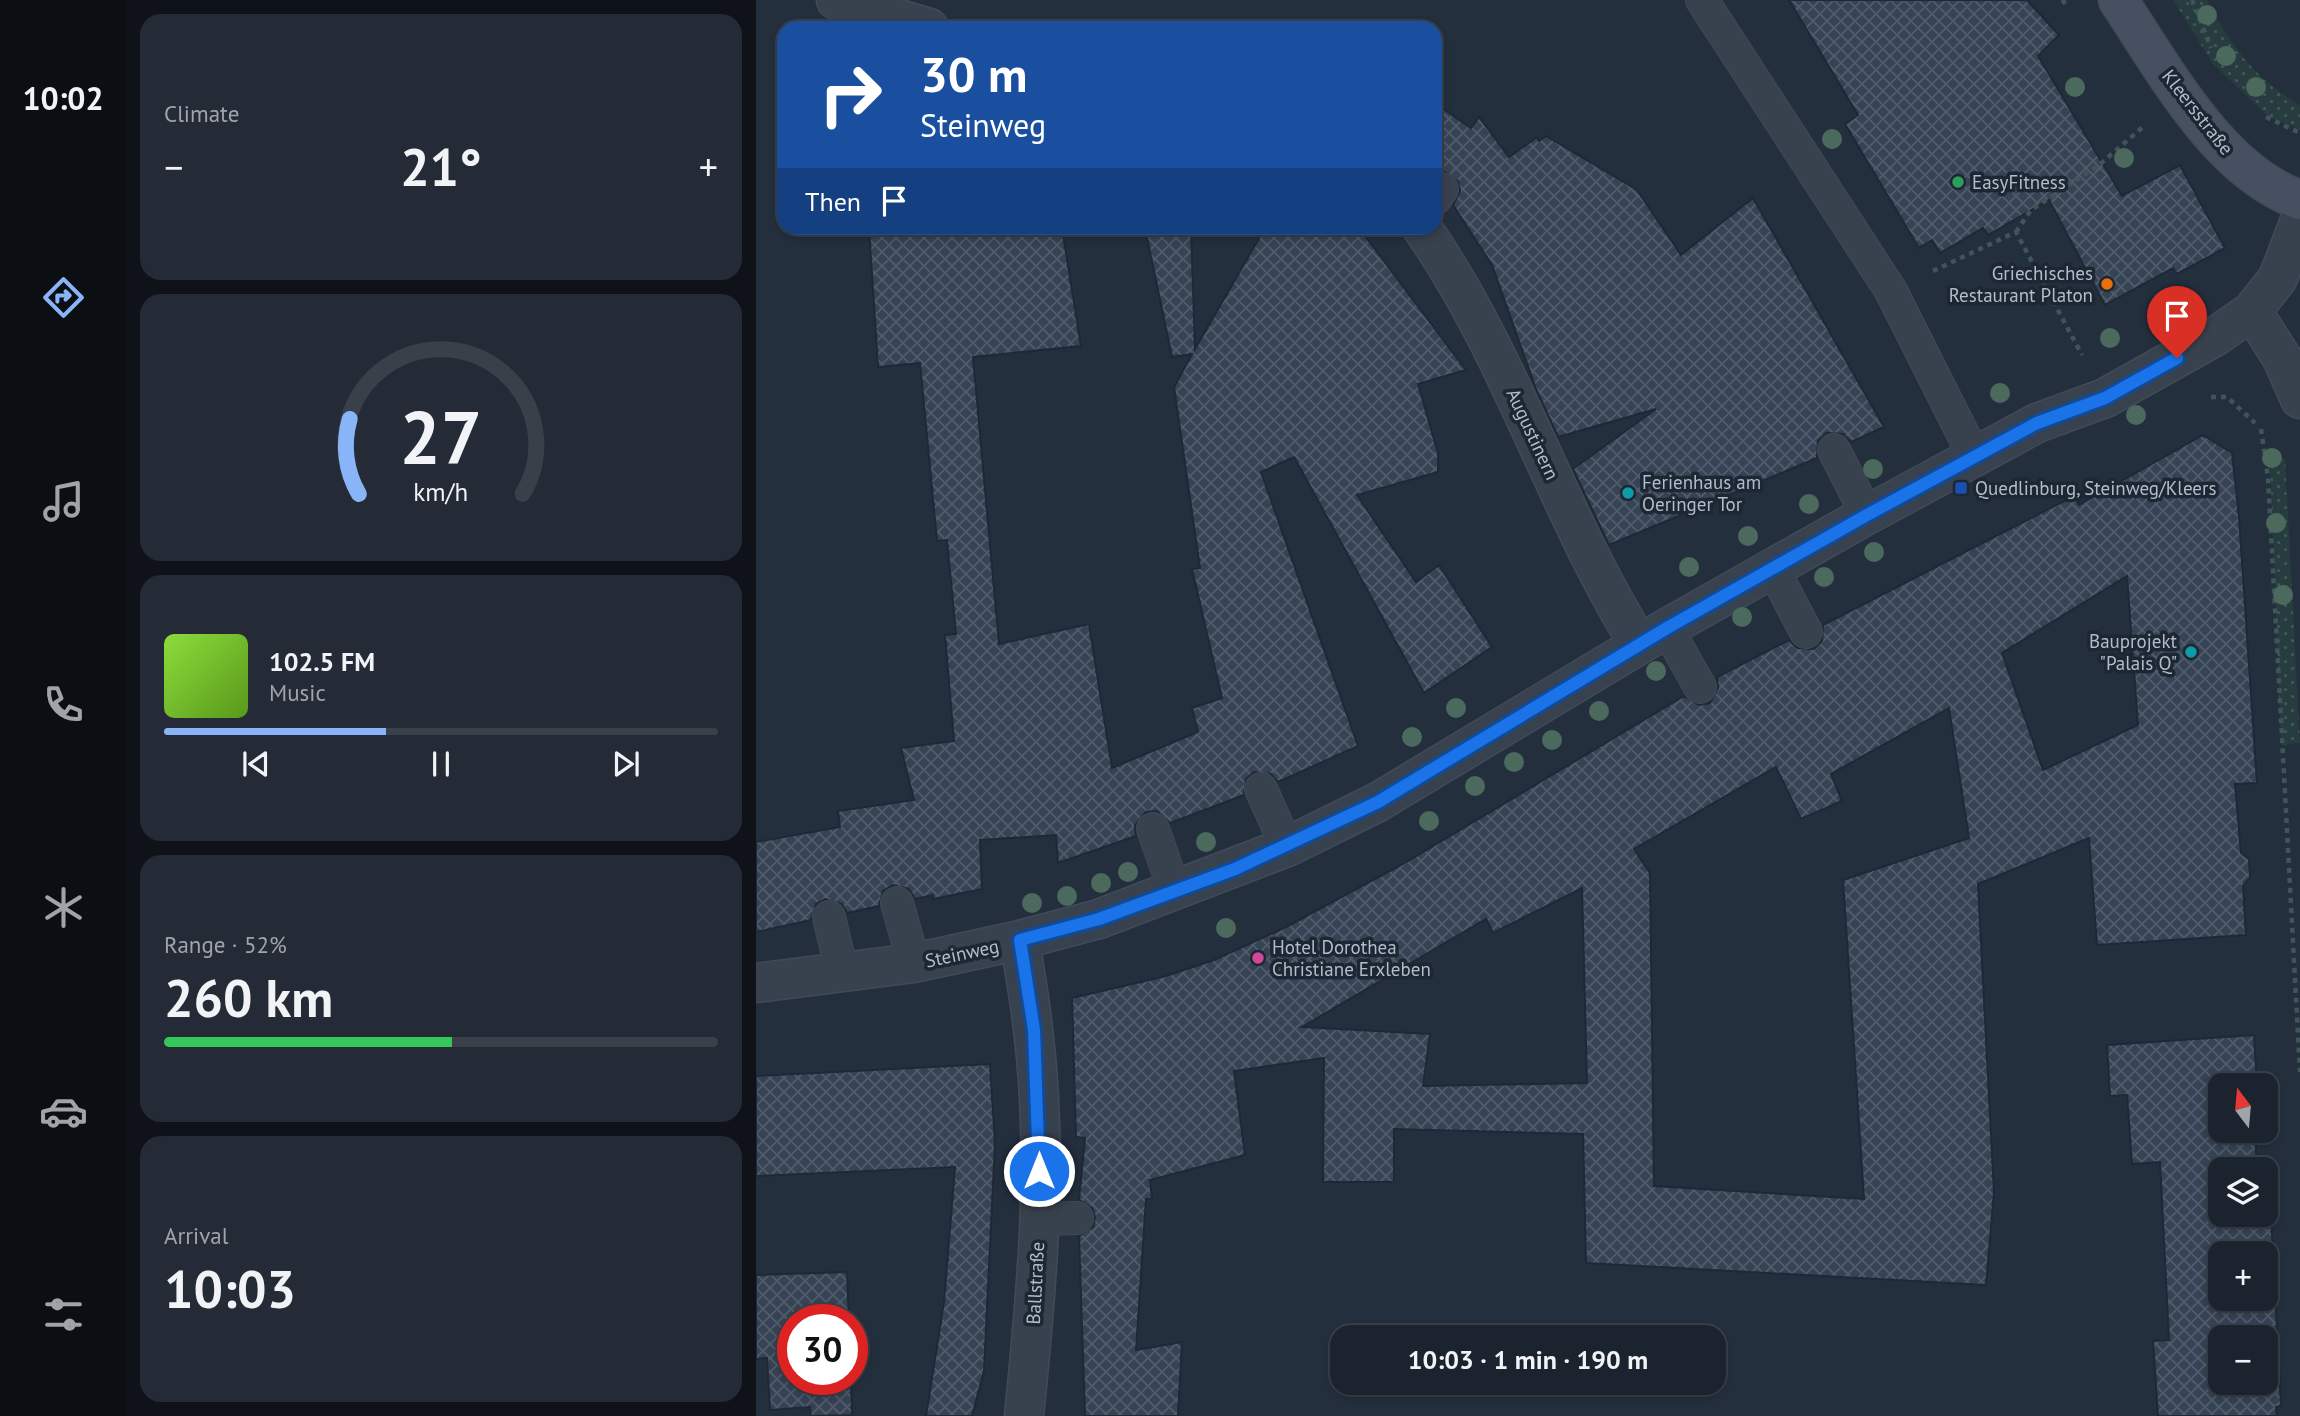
<!DOCTYPE html>
<html lang="en">
<head>
<meta charset="utf-8">
<style>
	:root { --surface:#1b232e; --page:#242b36; --text:#f1f3f6; --muted:#a0a4aa; --line:#39404a; --accent:#8ab4f8 }
	body { margin:0; font-family:"PT Sans",sans-serif; background:var(--page); color:var(--text); height:100vh; display:flex; flex-direction:column; font-size:26px; white-space:nowrap }
	* { box-sizing:border-box; margin:0 }
	p { font-size:23px; color:var(--muted) }
	.icon { flex:none; width:38px; height:38px; fill:none; stroke:currentColor; stroke-width:2; stroke-linecap:round; stroke-linejoin:round }
	.map { position:relative; flex:1; overflow:hidden }
	.details { display:flex; flex-direction:column; gap:14px; padding:14px; background:#0f1319; width:630px }
	.details>* { flex:none }
	.hud { position:absolute; left:21px; top:21px; width:665px; height:214px; border-radius:21px; box-shadow:0 4px 10px #0003,0 0 0 2px var(--line); background:#1a4fa0; color:#fff; overflow:hidden }
	.needle { width:46px; rotate:344deg }
	.tools { position:absolute; left:1452px; top:1073px; display:grid; gap:14px }
	.tools a { display:grid; place-items:center; width:70px; height:70px; border-radius:14px; background:var(--surface); box-shadow:0 4px 10px #0003,0 0 0 2px var(--line); font-size:35px }
	.speed { position:absolute; left:21px; top:1304px; display:flex; gap:14px; font-size:35px; font-weight:700; text-align:center }
	.speed>* { display:grid; place-content:center; width:91px; height:91px; border-radius:50%; background:var(--surface); box-shadow:0 4px 10px #0003,0 0 0 2px var(--line); line-height:1 }
	.speed .limit { border:10px solid #d22; background:#fff; color:#111 }
	.pin { position:absolute; display:grid; place-items:center; width:60px; height:60px; color:#fff; margin:-72px -30px; border-radius:50% 50% 50% 0; rotate:-45deg; box-shadow:0 0 7px #0007 }
	.pin .icon { rotate:45deg }
	.me { position:absolute; width:77px; margin:-38px; rotate:0deg; stroke-linejoin:round; filter:drop-shadow(0 0 5px #0008) }
	.turn { display:flex; align-items:center; gap:24px; height:147px; padding:0 28px; font-size:32px }
	.turn .icon { width:91px; height:91px; stroke-width:2.5 }
	.turn b { display:block; font-size:49px; line-height:60px }
	.then { display:flex; align-items:center; height:66px; padding:0 28px; background:#0003; gap:14px; font-size:26px }
	.big { font-size:52px; font-weight:800; line-height:1.1 }
	.details .card { flex:1; display:flex; flex-direction:column; justify-content:center; gap:10px; min-width:0; padding:0 24px; border-radius:21px; background:var(--page) }
	.details .dial { align-items:center; gap:0 }
	.dial svg { height:182px; overflow:visible; fill:none; stroke:var(--line); stroke-width:7; stroke-linecap:round; text-anchor:middle }
	.dial text { fill:var(--text); stroke:none }
	.song { display:flex; align-items:center; gap:21px }
	.cover { width:84px; height:84px; border-radius:10px; background:linear-gradient(135deg,hsl(90 70% 55%),hsl(90 70% 35%)) }
	.played { height:7px; border-radius:4px; background:linear-gradient(90deg,var(--accent) 40%,var(--line) 40%) }
	.keys { display:flex; justify-content:space-around; direction:ltr }
	.heat { display:flex; justify-content:space-between; align-items:center; font-size:38px; direction:ltr }
	.charge { height:10px; border-radius:5px; background:linear-gradient(90deg,#34c759 52%,var(--line) 0) }
	.trip { position:absolute; left:574px; top:1325px; width:396px; height:70px; border-radius:21px; background:var(--surface); box-shadow:0 4px 10px #0003,0 0 0 2px var(--line); font-weight:800; line-height:70px; text-align:center }
	main { display:flex; flex:1; min-height:0 }
	.tabs { display:flex; flex-direction:column; width:126px; justify-content:space-around; align-items:center; background:#0b0e12; color:var(--muted) }
	.tabs .icon { width:49px; height:49px }
	.tabs .current { color:var(--accent) }
	.tabs b { font-size:32px; color:var(--text) }
	.map>svg:first-child { display:block }
	.grass { fill:url(#grass-dots) }
	.building { fill:url(#building-cross-hatch); stroke:#1f2835; stroke-width:2; fill-rule:evenodd }
	.lines { fill:none; stroke-linecap:round; stroke-linejoin:round }
	.service-casing { stroke:#414a57; stroke-width:34 }
	.minor-casing { stroke:#414a57; stroke-width:41 }
	.secondary-casing { stroke:#414a57; stroke-width:41 }
	.path { stroke:#3f5557; stroke-width:4.5; stroke-dasharray:5 5; stroke-linecap:butt }
	.service { stroke:#38414e; stroke-width:32 }
	.minor { stroke:#38414e; stroke-width:38 }
	.secondary { stroke:#465061; stroke-width:38 }
	.tree { fill:#4b6a5d }
	.route-casing { stroke:#114b97; stroke-width:18 }
	.route { stroke:#1a73e8; stroke-width:12 }
	.leisure-dot { fill:#2e9e5b; stroke:#1d2633; stroke-width:2.5 }
	.food-dot { fill:#e8710a; stroke:#1d2633; stroke-width:2.5 }
	.transit-dot { fill:#1a4fb4; stroke:#1d2633; stroke-width:2.5 }
	.culture-dot { fill:#0f9aa8; stroke:#1d2633; stroke-width:2.5 }
	.hotel-dot { fill:#d1479c; stroke:#1d2633; stroke-width:2.5 }
	.labels { text-anchor:middle; dominant-baseline:central; stroke-width:7; stroke-linejoin:round; paint-order:stroke }
	.street-label { font-size:19px; fill:#b4bcc9; stroke:#1d2633 }
	.poi-label { font-size:19px; fill:#b4bcc9; stroke:#1d2633; text-anchor:start }
</style>
</head>
<body>
<main>
<nav class="tabs">
<b>10:02</b>
<svg class="icon current" aria-label="directions" viewBox="0 0 24 24"><path d="M12 3l9 9-9 9-9-9zM9 14v-3h6M13 9l2 2-2 2"/></svg>
<svg class="icon" aria-label="music" viewBox="0 0 24 24"><path d="M9 18V5l10-2v13"/><circle cx="6" cy="18" r="3"/><circle cx="16" cy="16" r="3"/></svg>
<svg class="icon" aria-label="phone" viewBox="0 0 24 24"><path d="M5 4h4l2 5-3 2q2 4 5 5l2-3 5 2v4C11 20 4 13 5 4z"/></svg>
<svg class="icon" aria-label="climate" viewBox="0 0 24 24"><path d="M12 3v18M4 7l16 10M4 17L20 7"/></svg>
<svg class="icon" aria-label="car" viewBox="0 0 24 24"><path d="M5 17H2v-5l4-1 3-4h7l3 4 3 1v5h-3M9 17h6M6 11h13"/><circle cx="7" cy="17" r="2"/><circle cx="17" cy="17" r="2"/></svg>
<svg class="icon" aria-label="filters" viewBox="0 0 24 24"><path d="M4 7h16M4 17h16"/><circle cx="9" cy="7" r="2"/><circle cx="15" cy="17" r="2"/></svg>
</nav>
<section class="details">
<div class="card"><p>Climate</p>
<div class="heat"><a>−</a><b class="big">21°</b><a>+</a></div>
</div>
<div class="card dial"><svg viewBox="0 0 100 80">
<path d="M14 69A42 42 0 1 1 86 69"/>
<path d="M14 69A42 42 0 0 1 10 36" stroke="#8ab4f8"/>
<text x="50" y="56" font-size="32" font-weight="700">27</text>
<text x="50" y="72" font-size="11">km/h</text>
</svg></div>
<div class="card">
<div class="song"><i class="cover"></i><div><b>102.5 FM</b><p>Music</p></div></div>
<div class="played"></div>
<div class="keys"><svg class="icon" aria-label="previous" viewBox="0 0 24 24"><path d="M18 5L8 12l10 7zM5 5v14"/></svg><svg class="icon" aria-label="pause" viewBox="0 0 24 24"><path d="M8 5v14M16 5v14"/></svg><svg class="icon" aria-label="next" viewBox="0 0 24 24"><path d="M6 5l10 7-10 7zM19 5v14"/></svg></div>
</div>
<div class="card"><p>Range · 52%</p><b class="big">260 km</b><div class="charge"></div></div>
<div class="card"><p>Arrival</p><b class="big">10:03</b></div>
</section>
<div class="map">
<svg width="1544" height="1416" viewBox="0 0 1544 1416">
	<defs>
		<pattern id="grass-dots" width="8" height="8" patternUnits="userSpaceOnUse" patternTransform="scale(1.75)"><rect width="8" height="8" fill="#263c3f"/><path d="M2 2h.1M6 6h.1" fill="none" stroke="#435659" stroke-width="1.8" stroke-linecap="round"/></pattern>
		<pattern id="building-cross-hatch" width="8" height="8" patternUnits="userSpaceOnUse" patternTransform="scale(1.75)"><rect width="8" height="8" fill="#364354"/><path d="M0 0l8 8M0 8l8-8" fill="none" stroke="#515c6b"/></pattern>
	</defs>
	<rect width="100%" height="100%" fill="#242f3e"/>
	<path class="grass" d="M1417 0H1451C1473 44 1500 80 1544 105V129L1513 117 1457 64Z
		M1529 458 1544 743 1525 745 1514 460Z"/>
	<path class="building" d="M1033 0H1271L1303 35 1282 56 1366 196 1424 165 1469 248 1421 274 1417 268 1349 305 1293 200 1232 235 1227 228 1184 253 1176 240 1163 248 1089 124 1102 115Z
		M679 103 715 128 723 117 753 157 781 137 783 141 790 136 881 190 925 255 997 198 1128 427 1095 442 1087 434 1070 433 1062 441 1061 458 853 545 817 469 900 409 802 437 780 389 736 265 697 205 704 191 702 181 688 171 679 172Z
		M113 228H306L325 346 217 357 243 644 333 624 356 768 442 732 436 708 466 698 436 569 444 568 418 387 436 354 416 357 389 228H435L439 349 509 228H603L710 370 662 384 682 453V472L601 495 660 582 683 565 736 647 668 693 538 457 505 472 602 746 522 782 515 774 498 772 490 779 488 795 414 823 401 811 390 812 379 825 380 836 302 863 300 835 224 840 226 889 177 899V895L159 899 153 889 137 885 127 891 123 906 91 913 86 904 69 899 60 904 55 920 0 932V842L84 827 82 811 158 800 145 748 198 741 189 635 200 634 191 540 181 541 164 363 122 367Z
		M1447 435 1476 453 1483 517 1501 783 1479 784 1485 853 1493 859 1494 877 1487 886 1490 935 1341 945 1333 838 1222 884 1238 1192 1230 1285 830 1263 827 1134 638 1129V1182H567L568 1058 478 1071 489 1155 394 1180 396 1199H390L380 1350 426 1342 422 1416H329L323 1236 337 1227 339 1217 336 1208 323 1200 329 1138 320 1137 316 998 410 976 458 960 530 927 647 864 928 696 943 705 954 703 962 688 961 677 1033 640 1041 648 1058 649 1066 641 1067 625 1318 496 1323 505ZM1371 576 1382 725 1287 770 1246 653ZM1193 708 1213 838 1087 880 1108 1199 898 1186 894 873 878 849 1020 767 1045 819 1086 801 1075 774ZM826 888 831 1083 667 1086 674 1034 546 1027 730 919 737 933Z
		M1498 1035 1501 1085H1465V1130H1499L1501 1169H1465V1214L1510 1212 1515 1216 1525 1406 1520 1407 1521 1416H1402L1397 1341 1413 1340 1404 1162 1376 1164 1371 1095 1354 1096 1351 1045ZM1465 1253H1510V1298H1465ZM1465 1337H1510V1382H1465Z
		M234 1064 239 1143 228 1371 216 1416H170L188 1302 199 1167 0 1176V1076Z
		M91 1272 93 1320H37V1379H95L96 1415 55 1416 54 1407 14 1410 11 1358 0 1359V1275Z"/>
	<g class="lines">
		<defs>
			<path id="service" d="M946 0 1135 291 1218 456
				M679 199 686 189
				M1078 450 1111 515
				M1017 569 1050 632
				M911 628 944 687
				M505 789 531 847
				M397 829 419 892
				M141 903 158 963
				M73 917 86 972
				M283 1219 321 1218"/>
			<path id="minor" d="M80 0 173 28
				M666 228C756 357 800 511 883 644
				M1496 311 1526 358 1544 399
				M264 940C268 970 274 999 277 1029 293 1157 281 1288 268 1416
				M0 983 158 963 264 940 343 919 531 847 622 802 911 628 1111 515 1281 423 1349 398 1460 336 1496 311 1522 278 1544 220"/>
			<path id="secondary" d="M1362 0C1409 70 1462 171 1544 200"/>
		</defs>
		<use href="#service" class="service-casing"/>
		<use href="#minor" class="minor-casing"/>
		<use href="#secondary" class="secondary-casing"/>
		<path class="path" d="M1306 0 1313 7
			M1436 0 1455 48
			M1510 117 1544 133
			M1260 232 1275 210 1342 166 1388 126
			M1177 271 1260 232 1326 355
			M1455 397H1471L1499 423
			M1505 429 1512 478 1544 1072"/>
		<use href="#service" class="service"/>
		<use href="#minor" class="minor"/>
		<use href="#secondary" class="secondary"/>
	</g>
	<g class="tree">
		<circle cx="1451" cy="15" r="10"/>
		<circle cx="1470" cy="56" r="10"/>
		<circle cx="1319" cy="87" r="10"/>
		<circle cx="1500" cy="87" r="10"/>
		<circle cx="1076" cy="139" r="10"/>
		<circle cx="1368" cy="158" r="10"/>
		<circle cx="1354" cy="338" r="10"/>
		<circle cx="1244" cy="393" r="10"/>
		<circle cx="1380" cy="415" r="10"/>
		<circle cx="1516" cy="458" r="10"/>
		<circle cx="1117" cy="469" r="10"/>
		<circle cx="1053" cy="504" r="10"/>
		<circle cx="1520" cy="523" r="10"/>
		<circle cx="992" cy="536" r="10"/>
		<circle cx="1118" cy="552" r="10"/>
		<circle cx="933" cy="567" r="10"/>
		<circle cx="1068" cy="577" r="10"/>
		<circle cx="1527" cy="595" r="10"/>
		<circle cx="986" cy="617" r="10"/>
		<circle cx="900" cy="671" r="10"/>
		<circle cx="700" cy="708" r="10"/>
		<circle cx="843" cy="711" r="10"/>
		<circle cx="656" cy="737" r="10"/>
		<circle cx="796" cy="740" r="10"/>
		<circle cx="758" cy="762" r="10"/>
		<circle cx="719" cy="786" r="10"/>
		<circle cx="673" cy="821" r="10"/>
		<circle cx="450" cy="842" r="10"/>
		<circle cx="372" cy="872" r="10"/>
		<circle cx="345" cy="883" r="10"/>
		<circle cx="311" cy="896" r="10"/>
		<circle cx="276" cy="903" r="10"/>
		<circle cx="470" cy="928" r="10"/>
	</g>
	<g class="lines">
		<defs>
			<path id="route" d="M283 1171 278 1030 264 940 343 919 479 869 622 802 911 628 1111 515 1281 423 1349 398 1421 358"/>
		</defs>
		<use href="#route" class="route-casing"/>
		<use href="#route" class="route"/>
	</g>
	<circle class="leisure-dot" cx="1202" cy="182" r="7"/>
	<circle class="food-dot" cx="1351" cy="284" r="7"/>
	<rect class="transit-dot" x="1198" y="481" width="14" height="14" rx="3.5"/>
	<g class="culture-dot">
		<circle cx="872" cy="493" r="7"/>
		<circle cx="1435" cy="652" r="7"/>
	</g>
	<circle class="hotel-dot" cx="502" cy="958" r="7"/>
	<g class="labels">
		<g class="street-label">
			<text transform="translate(1442 112) rotate(52)">Kleersstraße</text>
			<text transform="translate(777 434) rotate(65)">Augustinern</text>
			<text transform="translate(206 953) rotate(-12)">Steinweg</text>
			<text transform="translate(279 1283) rotate(-87)">Ballstraße</text>
		</g>
		<g class="poi-label">
			<text x="1216" y="182">EasyFitness</text>
			<text x="1337" y="273" text-anchor="end">Griechisches<tspan x="1337" dy="22">Restaurant Platon</tspan></text>
			<text x="886" y="482">Ferienhaus am<tspan x="886" dy="22">Oeringer Tor</tspan></text>
			<text x="1219" y="488">Quedlinburg, Steinweg/Kleers</text>
			<text x="1421" y="641" text-anchor="end">Bauprojekt<tspan x="1421" dy="22">"Palais Q"</tspan></text>
			<text x="516" y="947">Hotel Dorothea<tspan x="516" dy="22">Christiane Erxleben</tspan></text>
		</g>
	</g>
</svg>
<div class="tools">
<a><svg class="needle" viewBox="-14 -14 28 28"><path d="M0-13l5 13h-10z" fill="#e53935"/><path d="M0 13l5-13h-10z" fill="#a0a4aa"/></svg></a>
<a><svg class="icon" aria-label="layers" viewBox="0 0 24 24"><path d="M12 4l9 5-9 5-9-5zM3 14l9 5 9-5"/></svg></a>
<a>+</a>
<a>−</a>
</div>
<div class="speed"><div class="limit">30</div></div>
<div class="pin" style="left:1421px;top:358px;background:#d93025"><svg class="icon" aria-label="arrive" viewBox="0 0 24 24"><path d="M6 21V4h12l-3 4 3 4H6"/></svg></div>
<svg class="me" style="left:283px;top:1171px" viewBox="-20 -20 40 40"><circle r="17" fill="#1a73e8" stroke="#fff" stroke-width="3"/><path d="M0-11L8 9 0 5-8 9z" fill="#fff"/></svg>
<div class="trip">10:03 · 1 min · 190 m</div>
<div class="hud">
<div class="turn"><svg class="icon" aria-label="right" viewBox="0 0 24 24"><path d="M7 20v-9h11M14 6l5 5-5 5"/></svg><div><b>30 m</b>Steinweg</div></div>
<div class="then">Then<svg class="icon" aria-label="arrive" viewBox="0 0 24 24"><path d="M6 21V4h12l-3 4 3 4H6"/></svg></div>
</div>
</div>
</main>
</body>
</html>
